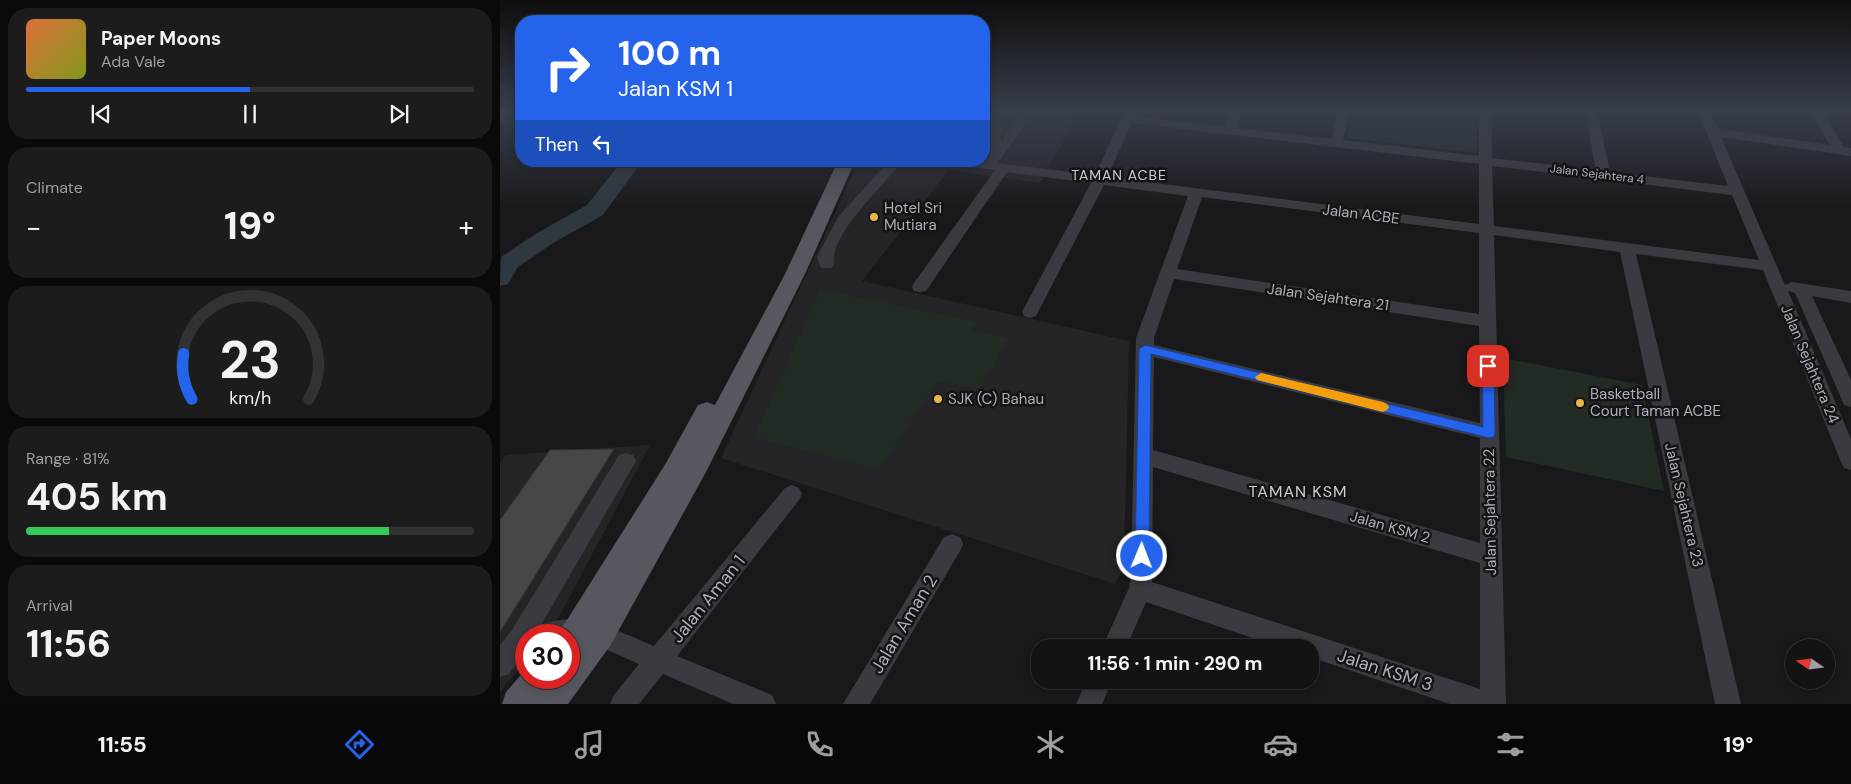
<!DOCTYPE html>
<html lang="en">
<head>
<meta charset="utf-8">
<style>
	:root { --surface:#131314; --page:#1c1c1d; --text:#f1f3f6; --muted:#9d9ea0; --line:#323234; --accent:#2563eb }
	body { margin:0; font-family:"DM Sans",sans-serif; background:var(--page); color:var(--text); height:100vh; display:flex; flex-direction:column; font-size:19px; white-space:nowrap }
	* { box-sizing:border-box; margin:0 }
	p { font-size:16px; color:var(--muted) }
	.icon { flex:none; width:28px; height:28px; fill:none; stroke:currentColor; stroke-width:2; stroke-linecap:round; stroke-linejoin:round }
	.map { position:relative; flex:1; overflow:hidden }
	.drawer { display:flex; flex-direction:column; gap:8px; padding:8px; background:#0a0a0b; width:500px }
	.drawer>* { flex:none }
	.top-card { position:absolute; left:15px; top:15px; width:475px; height:152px; border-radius:20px; box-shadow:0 2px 8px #0003,0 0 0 1px var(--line); background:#2563eb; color:#fff; overflow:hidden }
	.needle { width:32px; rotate:284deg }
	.buttons { position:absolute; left:1285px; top:639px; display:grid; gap:10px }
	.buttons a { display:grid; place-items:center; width:50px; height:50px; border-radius:50%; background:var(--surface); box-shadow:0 2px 8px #0003,0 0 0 1px var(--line); font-size:25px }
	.speed { position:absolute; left:15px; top:624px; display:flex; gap:10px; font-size:25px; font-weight:700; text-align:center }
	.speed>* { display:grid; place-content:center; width:65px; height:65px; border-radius:50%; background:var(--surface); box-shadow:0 2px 8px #0003,0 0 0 1px var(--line); line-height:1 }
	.speed .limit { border:8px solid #d22; background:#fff; color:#111 }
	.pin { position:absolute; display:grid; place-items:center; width:42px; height:42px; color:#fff; margin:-21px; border-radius:10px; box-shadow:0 2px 8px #0006 }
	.me { position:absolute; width:55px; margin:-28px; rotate:1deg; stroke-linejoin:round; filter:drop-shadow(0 0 4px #0008) }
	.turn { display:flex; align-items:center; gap:18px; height:105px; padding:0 20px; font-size:22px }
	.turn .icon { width:65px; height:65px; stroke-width:2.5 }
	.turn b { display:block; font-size:35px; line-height:42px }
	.then { display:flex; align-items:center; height:48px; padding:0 20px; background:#0003; gap:10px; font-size:19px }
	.big { font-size:38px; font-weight:700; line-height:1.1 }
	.drawer .card { flex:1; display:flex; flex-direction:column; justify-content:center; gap:8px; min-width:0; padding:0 18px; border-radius:20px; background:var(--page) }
	.drawer .dial { align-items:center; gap:0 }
	.dial svg { height:130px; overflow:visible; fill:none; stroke:var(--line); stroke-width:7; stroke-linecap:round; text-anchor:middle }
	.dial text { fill:var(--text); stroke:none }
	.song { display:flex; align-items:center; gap:15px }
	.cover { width:60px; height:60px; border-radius:8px; background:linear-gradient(135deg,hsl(20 70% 55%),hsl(70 70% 35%)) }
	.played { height:5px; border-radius:2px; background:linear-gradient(90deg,var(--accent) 50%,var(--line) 50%) }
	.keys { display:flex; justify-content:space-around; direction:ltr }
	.heat { display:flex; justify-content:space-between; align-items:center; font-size:28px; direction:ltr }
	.charge { height:8px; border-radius:4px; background:linear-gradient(90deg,#34c759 81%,var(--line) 0) }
	.trip { position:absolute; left:531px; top:639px; width:288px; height:50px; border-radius:20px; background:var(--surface); box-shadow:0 2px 8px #0003,0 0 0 1px var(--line); font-weight:700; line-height:50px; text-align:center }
	.tab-bar { display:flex; height:80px; justify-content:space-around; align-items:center; background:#080808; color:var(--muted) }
	.tab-bar .icon { width:35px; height:35px }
	.tab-bar .on { color:var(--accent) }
	.tab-bar b { font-size:22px; color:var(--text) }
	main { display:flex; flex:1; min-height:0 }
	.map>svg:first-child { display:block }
	.built { fill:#252528 }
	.green { fill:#232b25 }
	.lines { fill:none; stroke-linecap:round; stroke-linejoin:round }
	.river { fill:#30383f; fill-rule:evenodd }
	.building { fill:#46464b; stroke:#343337 }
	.minor { fill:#3a3b40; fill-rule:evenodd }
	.major { fill:#57585f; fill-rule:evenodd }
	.route { fill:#2563eb; stroke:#184099 }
	.slow { fill:#f59e0b }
	.poi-dot { fill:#e9b743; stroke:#141416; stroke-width:2 }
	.labels { text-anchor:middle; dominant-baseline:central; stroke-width:5; stroke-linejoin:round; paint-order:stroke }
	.far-street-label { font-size:12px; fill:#acb0ba; stroke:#141416 }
	.far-neighbourhood-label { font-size:14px; letter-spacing:1px; fill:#cdcfd6; stroke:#141416 }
	.poi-label { font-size:15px; fill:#acb0ba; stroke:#141416; text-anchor:start }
	.street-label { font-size:15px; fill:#acb0ba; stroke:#141416 }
	.neighbourhood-label { font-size:16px; letter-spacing:1px; fill:#cdcfd6; stroke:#141416 }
	.near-street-label { font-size:18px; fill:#acb0ba; stroke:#141416 }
</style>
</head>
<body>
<main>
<section class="drawer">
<div class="card">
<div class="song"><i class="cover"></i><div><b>Paper Moons</b><p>Ada Vale</p></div></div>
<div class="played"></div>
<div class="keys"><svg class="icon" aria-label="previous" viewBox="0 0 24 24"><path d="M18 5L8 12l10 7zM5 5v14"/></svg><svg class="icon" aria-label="pause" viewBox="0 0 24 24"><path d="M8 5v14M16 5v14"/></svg><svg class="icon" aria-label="next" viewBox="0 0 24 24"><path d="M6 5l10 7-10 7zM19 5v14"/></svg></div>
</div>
<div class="card"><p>Climate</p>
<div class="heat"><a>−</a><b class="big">19°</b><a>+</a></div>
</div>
<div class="card dial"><svg viewBox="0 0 100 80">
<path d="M14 69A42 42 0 1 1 86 69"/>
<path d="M14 69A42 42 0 0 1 9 41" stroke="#2563eb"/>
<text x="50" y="56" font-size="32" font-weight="700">23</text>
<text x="50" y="72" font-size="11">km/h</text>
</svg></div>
<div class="card"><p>Range · 81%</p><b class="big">405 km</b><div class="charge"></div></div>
<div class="card"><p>Arrival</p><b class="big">11:56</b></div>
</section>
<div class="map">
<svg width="1351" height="704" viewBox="0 0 1351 704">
	<rect width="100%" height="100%" fill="#19191b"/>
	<path class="built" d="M484 111H580L540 183 449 170 362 281 629 341 624 566 615 584 221 458 359 161H484Z
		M150 445 60 615 45 635H26V660L0 692V463L6 455Z"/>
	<path class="green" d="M853 111H977V153L847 138Z
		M320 289 477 322 472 331 509 338 479 390 438 381 379 470 254 438Z
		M1003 358 1142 385 1164 491 1006 457Z"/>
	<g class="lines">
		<path class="river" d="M122 161H142L103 215 53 243 18 267 8 284 0 286 1 257 37 233 87 205Z"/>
	</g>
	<path class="building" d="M114 449 0 632V520L50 450Z"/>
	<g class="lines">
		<path class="minor" d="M9 111H21V114L0 122V114Z
			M488 111H500L501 142 522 111H534L498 163 595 175 625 111H637L635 116 726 127 728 111H740L739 128 831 139 838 111H850L843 140 979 156V111H991L992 158 1096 170 1085 111H1097L1110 172 1228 186 1198 111H1210L1218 129 1330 145 1310 111H1322L1344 147 1351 148V156L1221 137 1285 285 1292 282 1351 291V303L1312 296 1351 380V407L1344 405 1342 400 1295 293 1288 291 1351 439V470L1344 468 1341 462 1263 270 1136 254 1241 704H1215L1120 252 994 235 1006 704H950L810 657V648H782L646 602 626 648H602L629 588 631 576 636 338 688 196 604 185 538 312 536 316 530 318 524 316 522 312 591 183 507 172 426 291 420 292 414 291 412 287 414 283 495 170 453 165 447 161H485L490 155 488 138ZM632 123 979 164V224L607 177ZM992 166 1232 195 1259 260 994 226ZM702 197 979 233V314L677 269ZM674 279 979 326 980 423 654 345V338ZM654 357 980 438V543L653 450ZM653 467 980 563V689L652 582Z
			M389 161H402C385 185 329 234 334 264L331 268H321L317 257 338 217Z
			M126 453 133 455 136 461 41 625C79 609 119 632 154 646L285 488 292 485 299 488 302 494 299 500 177 656 272 695 276 704H233L163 674 139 704H110L114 695 139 664C117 655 94 641 69 644V635H26V649L9 674 0 677V645L12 630 119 455Z
			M452 534 460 537 463 544 460 551 370 704H343L444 537Z
			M587 680H612L602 704H576Z"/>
		<path class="major" d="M338 161H355L305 274 206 472 110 646 68 704H2L6 692 26 669V678H69V635H56L67 620 166 463 198 405 207 402 215 405 285 274Z"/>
	</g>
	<linearGradient id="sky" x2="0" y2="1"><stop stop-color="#0e0e0f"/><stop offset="0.53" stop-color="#383e4a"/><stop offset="1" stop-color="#383e4a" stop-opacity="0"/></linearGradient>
	<rect width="1351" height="209" fill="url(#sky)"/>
	<path class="route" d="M645 345 983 427 982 366 988 362 994 366 995 433 994 437 989 438 651 354 649 556 647 561 642 563 637 561 635 556 639 349Z"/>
	<path class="slow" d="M761 373 883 402 887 404 889 407 887 410 883 412 757 380 755 377Z"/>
	<g class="poi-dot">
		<circle cx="374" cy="217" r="5"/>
		<circle cx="438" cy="399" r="5"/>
		<circle cx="1080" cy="403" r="5"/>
	</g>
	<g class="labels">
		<g class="far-street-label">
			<text transform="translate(1097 174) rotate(7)">Jalan Sejahtera 4</text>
		</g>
		<g class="far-neighbourhood-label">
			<text x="619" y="175">TAMAN ACBE</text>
		</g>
		<g class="poi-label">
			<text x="384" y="208">Hotel Sri<tspan x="384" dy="17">Mutiara</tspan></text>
			<text x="1090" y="394">Basketball<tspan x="1090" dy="17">Court Taman ACBE</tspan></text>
			<text x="448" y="399">SJK (C) Bahau</text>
		</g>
		<g class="street-label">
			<text transform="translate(861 214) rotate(7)">Jalan ACBE</text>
			<text transform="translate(828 297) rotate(8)">Jalan Sejahtera 21</text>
			<text transform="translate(1310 364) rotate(67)">Jalan Sejahtera 24</text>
			<text transform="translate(1184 505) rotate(77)">Jalan Sejahtera 23</text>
			<text transform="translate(990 512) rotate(-91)">Jalan Sejahtera 22</text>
			<text transform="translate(890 527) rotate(16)">Jalan KSM 2</text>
		</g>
		<g class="neighbourhood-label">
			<text x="798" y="491">TAMAN KSM</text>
		</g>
		<g class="near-street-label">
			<text transform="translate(208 599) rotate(-51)">Jalan Aman 1</text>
			<text transform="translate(404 624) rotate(-59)">Jalan Aman 2</text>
			<text transform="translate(885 670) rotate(18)">Jalan KSM 3</text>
		</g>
	</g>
</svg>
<div class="buttons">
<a><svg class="needle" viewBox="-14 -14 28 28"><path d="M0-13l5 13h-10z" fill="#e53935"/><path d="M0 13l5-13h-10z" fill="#9d9ea0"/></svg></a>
</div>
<div class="speed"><div class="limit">30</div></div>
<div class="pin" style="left:988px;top:366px;background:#d93025"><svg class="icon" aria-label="arrive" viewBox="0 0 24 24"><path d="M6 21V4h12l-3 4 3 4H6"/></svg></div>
<svg class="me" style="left:642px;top:556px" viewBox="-20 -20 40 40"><circle r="17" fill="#2563eb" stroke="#fff" stroke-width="3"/><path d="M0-11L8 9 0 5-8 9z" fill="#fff"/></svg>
<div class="trip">11:56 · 1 min · 290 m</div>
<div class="top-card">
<div class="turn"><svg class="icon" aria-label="right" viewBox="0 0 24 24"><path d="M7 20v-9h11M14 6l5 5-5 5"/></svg><div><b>100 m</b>Jalan KSM 1</div></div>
<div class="then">Then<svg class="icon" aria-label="left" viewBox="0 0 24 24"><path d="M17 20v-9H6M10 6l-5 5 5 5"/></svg></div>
</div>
</div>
</main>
<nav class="tab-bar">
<b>11:55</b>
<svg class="icon on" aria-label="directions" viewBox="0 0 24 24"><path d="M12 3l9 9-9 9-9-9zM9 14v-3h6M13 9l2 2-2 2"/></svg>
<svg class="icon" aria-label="music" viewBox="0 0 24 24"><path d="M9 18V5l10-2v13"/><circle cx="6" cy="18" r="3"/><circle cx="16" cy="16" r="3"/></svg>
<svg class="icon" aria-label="phone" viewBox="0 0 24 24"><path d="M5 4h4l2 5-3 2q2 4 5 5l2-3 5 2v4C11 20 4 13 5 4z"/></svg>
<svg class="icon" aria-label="climate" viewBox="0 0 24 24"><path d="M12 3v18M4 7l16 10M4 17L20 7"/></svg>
<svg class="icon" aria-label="car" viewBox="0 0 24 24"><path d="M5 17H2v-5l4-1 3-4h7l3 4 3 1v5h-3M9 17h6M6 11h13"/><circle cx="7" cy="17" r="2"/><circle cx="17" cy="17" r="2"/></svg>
<svg class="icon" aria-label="filters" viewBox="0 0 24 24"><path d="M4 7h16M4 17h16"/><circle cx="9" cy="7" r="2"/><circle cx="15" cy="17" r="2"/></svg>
<b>19°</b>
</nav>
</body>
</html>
